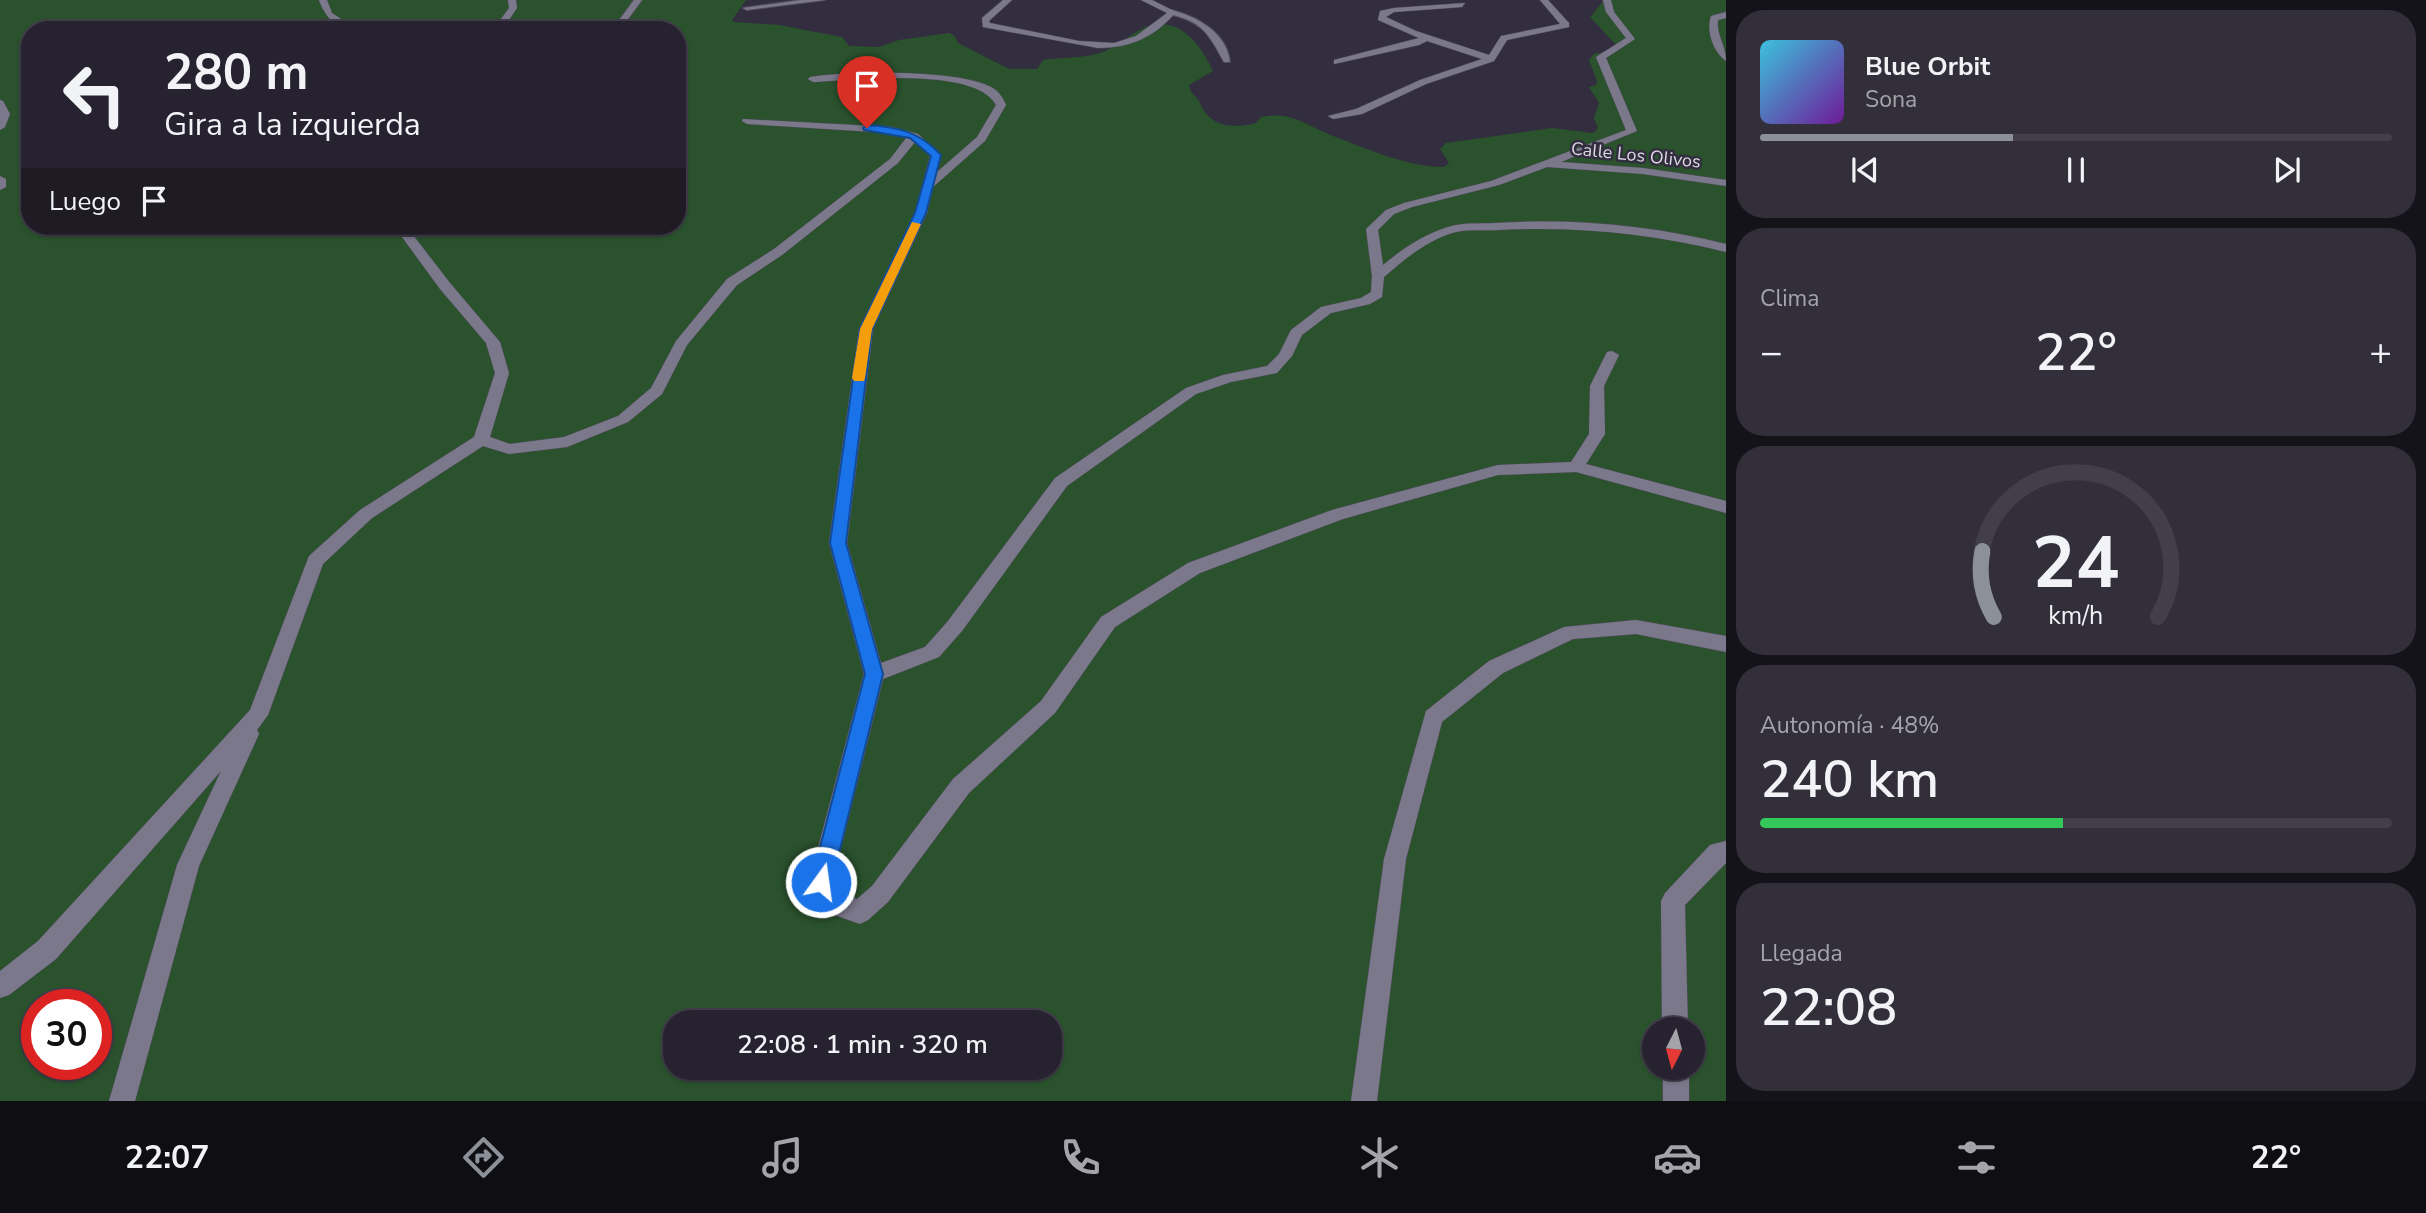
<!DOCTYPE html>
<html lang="es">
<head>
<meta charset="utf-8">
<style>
	:root { --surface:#26222f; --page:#322f3b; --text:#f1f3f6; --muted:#a4a4aa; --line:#423f4b; --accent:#8c9099 }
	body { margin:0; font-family:"Nunito Sans",sans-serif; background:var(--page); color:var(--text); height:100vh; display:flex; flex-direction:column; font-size:26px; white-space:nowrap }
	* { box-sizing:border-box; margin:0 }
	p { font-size:23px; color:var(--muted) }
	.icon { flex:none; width:38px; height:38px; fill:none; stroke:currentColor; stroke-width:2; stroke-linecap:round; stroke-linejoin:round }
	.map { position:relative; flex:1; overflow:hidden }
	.side { display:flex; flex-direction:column; gap:10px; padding:10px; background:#15131a; width:700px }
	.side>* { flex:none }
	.banner { position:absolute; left:21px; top:21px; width:665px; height:214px; border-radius:28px; box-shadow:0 2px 5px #0004,0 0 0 2px var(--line); background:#26222f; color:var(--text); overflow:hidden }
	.needle { width:46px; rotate:186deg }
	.fabs { position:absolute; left:1642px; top:1017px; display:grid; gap:14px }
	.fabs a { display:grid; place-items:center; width:63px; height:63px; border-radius:50%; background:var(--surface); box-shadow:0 2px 5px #0004,0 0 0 2px var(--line); font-size:35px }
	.speed { position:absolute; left:21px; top:989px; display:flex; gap:14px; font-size:35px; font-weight:700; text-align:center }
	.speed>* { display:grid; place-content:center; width:91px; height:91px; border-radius:50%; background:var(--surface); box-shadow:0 2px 5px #0004,0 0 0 2px var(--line); line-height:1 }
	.speed .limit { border:10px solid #d22; background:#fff; color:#111 }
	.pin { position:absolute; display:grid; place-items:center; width:60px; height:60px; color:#fff; margin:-72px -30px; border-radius:50% 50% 50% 0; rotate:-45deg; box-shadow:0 0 7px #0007 }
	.pin .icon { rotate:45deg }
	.me { position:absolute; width:77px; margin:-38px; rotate:14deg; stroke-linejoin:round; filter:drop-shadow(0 0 5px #0008) }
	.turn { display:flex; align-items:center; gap:24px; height:147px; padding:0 28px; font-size:32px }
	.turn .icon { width:91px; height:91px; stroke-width:2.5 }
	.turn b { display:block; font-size:49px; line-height:60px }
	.then { display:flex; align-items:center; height:66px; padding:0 28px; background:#0003; gap:14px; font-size:26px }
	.big { font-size:52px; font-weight:600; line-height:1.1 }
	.side .card { flex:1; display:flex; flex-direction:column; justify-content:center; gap:10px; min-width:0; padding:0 24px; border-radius:28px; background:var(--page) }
	.side .dial { align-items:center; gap:0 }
	.dial svg { height:182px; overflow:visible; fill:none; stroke:var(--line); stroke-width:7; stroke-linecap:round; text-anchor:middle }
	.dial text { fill:var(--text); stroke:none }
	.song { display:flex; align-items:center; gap:21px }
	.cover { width:84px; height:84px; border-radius:10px; background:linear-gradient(135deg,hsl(190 70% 55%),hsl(280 70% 35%)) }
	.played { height:7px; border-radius:4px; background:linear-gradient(90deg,var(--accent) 40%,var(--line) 40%) }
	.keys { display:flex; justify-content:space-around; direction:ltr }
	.heat { display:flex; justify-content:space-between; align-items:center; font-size:38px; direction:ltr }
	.charge { height:10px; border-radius:5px; background:linear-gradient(90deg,#34c759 48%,var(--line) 0) }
	.trip { position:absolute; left:663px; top:1010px; width:399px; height:70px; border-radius:28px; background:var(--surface); box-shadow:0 2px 5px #0004,0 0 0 2px var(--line); font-weight:600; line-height:70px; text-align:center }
	.menu { display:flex; height:112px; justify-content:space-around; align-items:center; background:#0f0e13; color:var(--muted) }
	.menu .icon { width:49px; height:49px }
	.menu .selected { color:var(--accent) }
	.menu b { font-size:32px; color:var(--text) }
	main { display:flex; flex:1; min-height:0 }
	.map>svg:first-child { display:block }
	.green { fill:#2a522d; fill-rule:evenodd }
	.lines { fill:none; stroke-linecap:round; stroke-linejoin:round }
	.lane-casing { stroke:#504c5a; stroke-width:2 }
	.street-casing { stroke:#504c5a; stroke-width:1 }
	.lane { fill:#7c788c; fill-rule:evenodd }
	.street { fill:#7c788c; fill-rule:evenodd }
	.route { fill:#1a73e8; stroke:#114b97; stroke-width:2 }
	.slow { fill:#f59e0b }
	.labels { text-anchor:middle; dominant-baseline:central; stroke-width:5; stroke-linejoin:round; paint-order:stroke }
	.far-street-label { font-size:18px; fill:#dbd8e3; stroke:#322e3f }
</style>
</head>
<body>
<main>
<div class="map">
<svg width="1726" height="1101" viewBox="0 0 1726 1101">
	<rect width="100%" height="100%" fill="#322e3f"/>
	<path class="green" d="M0 0H746L732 20 734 22 779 25 842 37 849 46 879 47 899 40 949 33 955 36 958 43 1009 69H1037L1043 60C1062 57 1084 59 1103 52 1119 45 1135 30 1151 25 1182 18 1202 47 1213 71L1189 85C1190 94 1197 96 1200 103 1209 127 1234 129 1256 123L1261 117C1292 111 1305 125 1333 136 1368 149 1407 167 1444 167L1449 163 1440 149 1446 143 1552 128 1593 133 1598 128 1594 118 1599 103 1589 87 1596 85 1597 81 1589 60 1594 54 1619 48 1590 17 1604 0H1726V1101H0ZM30 30H677V226H30ZM37 1004H96V1064H37ZM676 1022H1050V1068H676ZM1654 1029H1692V1068H1654Z"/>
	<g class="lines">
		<defs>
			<path id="lane" d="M634 0H642L620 30H612Z
				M801 0H825L747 10 743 8Z
				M1172 10C1198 17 1227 33 1230 62H1224C1208 33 1203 22 1169 14Z"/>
			<path id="street" d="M319 0H327L332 13 350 25V29C334 28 324 14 319 0Z
				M508 0H516L517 8 502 30H493L509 8Z
				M1003 0H1012L989 21 990 23 1079 41 1114 43 1136 36 1167 13 1141 0H1152L1176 12C1155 37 1130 48 1098 48L983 27 982 18Z
				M1540 0H1548L1569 23V27L1507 40 1494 61 1426 84 1362 114 1333 119 1328 116 1356 109 1420 80 1482 59 1427 41 1419 45 1334 64V60L1419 38 1378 20 1380 11 1394 8 1465 3 1462 7 1394 12 1386 17 1416 31 1489 55 1501 36 1560 24Z
				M1603 0H1611L1614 12 1635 39 1606 58 1637 131 1561 162 1643 168 1726 180V186L1643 174 1547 167 1499 185 1412 207 1394 214 1378 230 1383 265C1402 249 1423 235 1448 227 1463 222 1480 224 1496 223 1574 218 1650 225 1726 244V252C1651 233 1576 226 1499 230 1485 231 1469 229 1456 232 1428 239 1405 259 1384 277L1382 297 1370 304 1331 313 1302 335 1292 356 1277 373 1231 382 1196 394 1067 486 962 631 939 657 883 679 833 880 845 896 857 899 872 886 953 779 1041 701 1101 617 1188 563 1332 510 1498 465 1571 462 1589 434 1590 386 1607 352 1612 351 1619 355 1604 386 1605 434 1586 464 1726 501V513L1576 472 1498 475 1343 519 1200 573 1115 627 1055 713 969 793 888 902 868 920 860 924 829 913 809 882 864 674 829 543 859 329 915 213 930 156 915 142 898 163 782 255 737 285 687 345 662 394 628 422 567 447 509 454 483 446 372 518 323 564 268 715 257 730 259 734 199 866 135 1101H109L177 865 221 771 56 959 9 995 0 998V971L38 941 250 710 309 556 360 510 474 437 495 373 486 343 440 289 394 226H406L450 283 500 342 509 373 490 437 510 444 564 437 618 416 651 388 676 341 727 279 774 249 890 159 907 137 891 133 747 124 742 121 743 119 891 127 918 134 941 155 937 172 977 137 996 105C976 66 852 80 813 82L808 79 810 77C845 71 971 68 997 91 1001 95 1004 100 1006 105L985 141 933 187 927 213 873 329 847 543 881 663 925 647 948 621 1055 478 1186 388 1223 375 1267 366 1279 354 1291 330 1321 307 1361 298 1371 292 1372 276 1366 229 1386 210 1404 203 1491 181 1626 130 1596 57 1626 38 1606 12Z
				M1726 12V18L1718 20C1716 35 1726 45 1726 61 1713 52 1706 31 1711 16Z
				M0 100 3 101 10 114 5 127 0 130Z
				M0 176 6 179V187L0 190Z
				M1636 620 1726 636V652L1636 634 1573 639 1503 673 1442 722 1406 859 1377 1101H1351L1384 859 1426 711 1489 661 1564 627Z
				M1726 841V863L1685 905 1688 1029H1662L1661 901 1665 893 1710 845Z
				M1663 1068H1689V1101H1663Z"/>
		</defs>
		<use href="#lane" class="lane-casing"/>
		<use href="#street" class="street-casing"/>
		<use href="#lane" class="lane"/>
		<use href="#street" class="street"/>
	</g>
	<path class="route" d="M867 125C898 127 920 132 941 155L926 213 872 329 846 543 883 674 832 882 829 889 821 892 814 889 811 882 865 674 830 543 860 329 915 213 931 156 910 138 864 130 863 128Z"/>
	<path class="slow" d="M912 222 921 224 872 329 865 378 864 381H854L852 378 860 329Z"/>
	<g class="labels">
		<g class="far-street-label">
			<text transform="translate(1636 155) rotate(6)">Calle Los Olivos</text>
		</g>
	</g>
</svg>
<div class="fabs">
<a><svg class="needle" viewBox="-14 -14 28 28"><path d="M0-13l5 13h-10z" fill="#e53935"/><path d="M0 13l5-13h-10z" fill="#a4a4aa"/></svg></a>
</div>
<div class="speed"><div class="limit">30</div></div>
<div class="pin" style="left:867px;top:128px;background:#d93025"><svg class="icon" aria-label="arrive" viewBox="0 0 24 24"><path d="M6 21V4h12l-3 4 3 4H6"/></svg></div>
<svg class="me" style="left:821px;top:882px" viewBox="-20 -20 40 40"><circle r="17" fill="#1a73e8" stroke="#fff" stroke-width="3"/><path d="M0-11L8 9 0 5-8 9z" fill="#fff"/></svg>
<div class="trip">22:08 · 1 min · 320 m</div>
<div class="banner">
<div class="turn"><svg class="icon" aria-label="left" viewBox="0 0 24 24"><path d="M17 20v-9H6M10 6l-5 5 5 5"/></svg><div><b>280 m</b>Gira a la izquierda</div></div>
<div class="then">Luego<svg class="icon" aria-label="arrive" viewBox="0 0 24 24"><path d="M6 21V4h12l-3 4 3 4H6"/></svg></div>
</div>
</div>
<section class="side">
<div class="card">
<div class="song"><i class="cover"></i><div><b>Blue Orbit</b><p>Sona</p></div></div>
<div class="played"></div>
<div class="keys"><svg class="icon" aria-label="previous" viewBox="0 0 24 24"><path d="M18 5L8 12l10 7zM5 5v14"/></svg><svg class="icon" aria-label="pause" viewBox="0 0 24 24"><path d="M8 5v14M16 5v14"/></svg><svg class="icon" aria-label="next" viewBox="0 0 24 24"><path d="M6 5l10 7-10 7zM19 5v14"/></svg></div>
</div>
<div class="card"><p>Clima</p>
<div class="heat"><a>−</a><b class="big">22°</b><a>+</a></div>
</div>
<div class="card dial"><svg viewBox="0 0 100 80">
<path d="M14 69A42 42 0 1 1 86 69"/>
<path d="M14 69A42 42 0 0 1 9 40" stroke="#8c9099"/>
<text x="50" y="56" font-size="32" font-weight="700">24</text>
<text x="50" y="72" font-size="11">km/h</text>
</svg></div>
<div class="card"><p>Autonomía · 48%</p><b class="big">240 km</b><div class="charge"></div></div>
<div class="card"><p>Llegada</p><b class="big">22:08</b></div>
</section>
</main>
<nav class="menu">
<b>22:07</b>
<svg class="icon selected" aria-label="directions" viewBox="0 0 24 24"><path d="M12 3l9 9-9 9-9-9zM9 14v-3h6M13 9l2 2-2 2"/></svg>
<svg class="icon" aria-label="music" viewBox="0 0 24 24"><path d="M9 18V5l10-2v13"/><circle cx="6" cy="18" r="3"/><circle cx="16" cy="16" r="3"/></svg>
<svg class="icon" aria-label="phone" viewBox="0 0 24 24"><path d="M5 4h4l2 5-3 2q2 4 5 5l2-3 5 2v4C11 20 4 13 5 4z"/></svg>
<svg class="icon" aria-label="climate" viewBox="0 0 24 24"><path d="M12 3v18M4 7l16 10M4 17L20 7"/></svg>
<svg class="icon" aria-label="car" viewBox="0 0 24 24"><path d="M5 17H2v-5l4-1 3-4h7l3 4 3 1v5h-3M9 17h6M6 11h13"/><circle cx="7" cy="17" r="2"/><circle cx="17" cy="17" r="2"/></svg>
<svg class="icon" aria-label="filters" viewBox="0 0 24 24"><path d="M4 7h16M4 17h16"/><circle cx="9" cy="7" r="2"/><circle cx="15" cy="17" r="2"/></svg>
<b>22°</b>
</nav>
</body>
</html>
